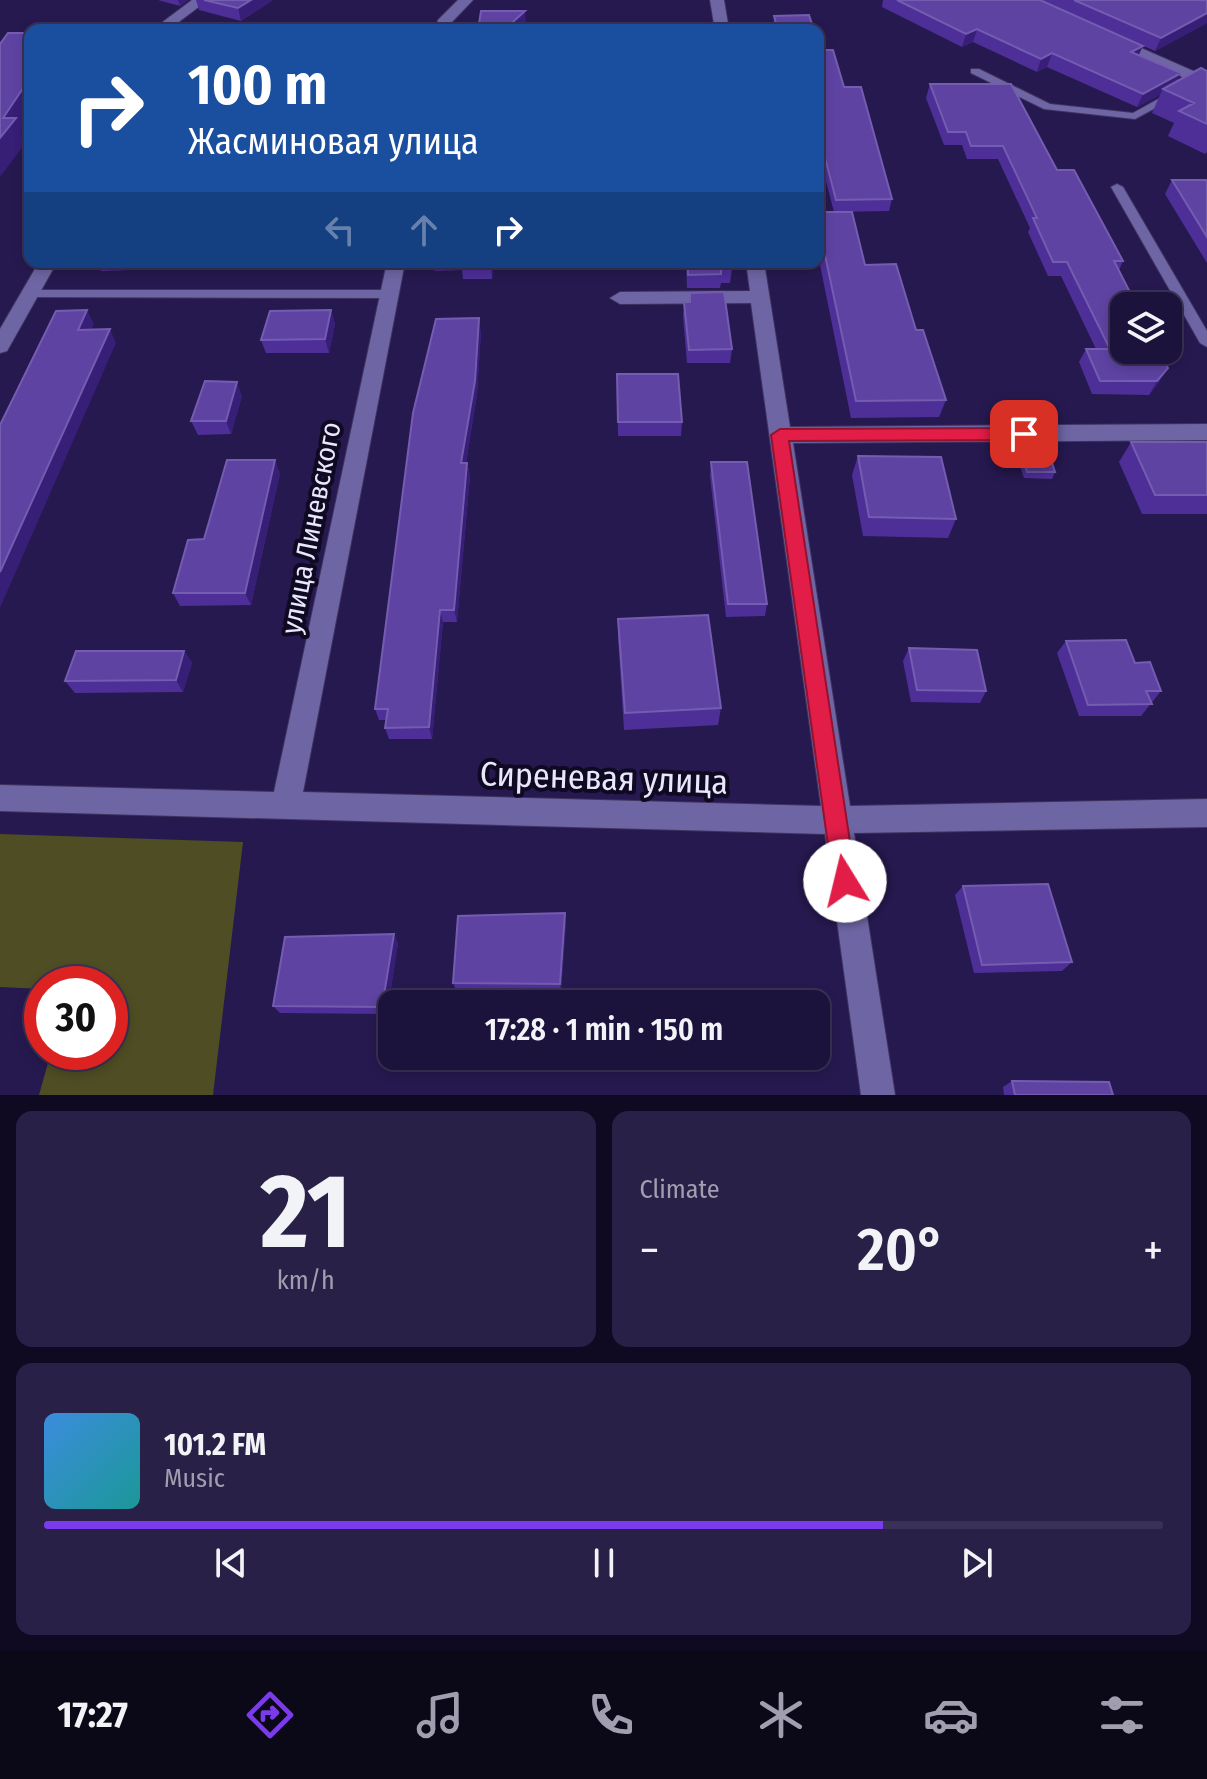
<!DOCTYPE html>
<html lang="en">
<head>
<meta charset="utf-8">
<style>
	:root { --surface:#1c133c; --page:#292047; --text:#f1f3f6; --muted:#a09eaf; --line:#3a3256; --accent:#7c3aed }
	body { margin:0; font-family:"Fira Sans Condensed",sans-serif; background:var(--page); color:var(--text); height:100vh; display:flex; flex-direction:column; font-size:30px; white-space:nowrap }
	* { box-sizing:border-box; margin:0 }
	p { font-size:26px; color:var(--muted) }
	.icon { flex:none; width:44px; height:44px; fill:none; stroke:currentColor; stroke-width:2; stroke-linecap:round; stroke-linejoin:round }
	.map { position:relative; height:1095px; overflow:hidden }
	.panel { display:flex; flex-direction:column; gap:16px; padding:16px; background:#0f0a21; flex:1 }
	.panel>* { flex:none }
	.hud { position:absolute; left:24px; top:24px; width:800px; height:244px; border-radius:16px; box-shadow:0 4px 12px #0003,0 0 0 2px var(--line); background:#1a4fa0; color:#fff; overflow:hidden }
	.controls { position:absolute; left:1110px; top:292px; display:grid; gap:16px }
	.controls a { display:grid; place-items:center; width:72px; height:72px; border-radius:16px; background:var(--surface); box-shadow:0 4px 12px #0003,0 0 0 2px var(--line); font-size:40px }
	.speed { position:absolute; left:24px; top:966px; display:flex; gap:16px; font-size:40px; font-weight:700; text-align:center }
	.speed>* { display:grid; place-content:center; width:104px; height:104px; border-radius:50%; background:var(--surface); box-shadow:0 4px 12px #0003,0 0 0 2px var(--line); line-height:1 }
	.speed .limit { border:12px solid #d22; background:#fff; color:#111 }
	.pin { position:absolute; display:grid; place-items:center; width:68px; height:68px; color:#fff; margin:-34px; border-radius:16px; box-shadow:0 4px 12px #0006 }
	.me { position:absolute; width:88px; margin:-44px; rotate:351deg; stroke-linejoin:round; filter:drop-shadow(0 0 6px #0008) }
	.turn { display:flex; align-items:center; gap:28px; height:168px; padding:0 32px; font-size:36px }
	.turn .icon { width:104px; height:104px; stroke-width:2.5 }
	.turn b { display:block; font-size:56px; line-height:68px }
	.lanes { display:flex; align-items:center; height:76px; padding:0 32px; background:#0003; justify-content:center; gap:40px; direction:ltr }
	.lanes .off { opacity:.35 }
	.big { font-size:60px; font-weight:600; line-height:1.1 }
	.panel .tile { flex:1; display:flex; flex-direction:column; justify-content:center; gap:12px; min-width:0; padding:0 28px; border-radius:16px; background:var(--page) }
	.panel .dial { align-items:center; gap:0 }
	.dial b { font-size:104px; line-height:1 }
	.song { display:flex; align-items:center; gap:24px }
	.cover { width:96px; height:96px; border-radius:12px; background:linear-gradient(135deg,hsl(210 70% 55%),hsl(180 70% 35%)) }
	.played { height:8px; border-radius:4px; background:linear-gradient(90deg,var(--accent) 75%,var(--line) 75%) }
	.keys { display:flex; justify-content:space-around; direction:ltr }
	.heat { display:flex; justify-content:space-between; align-items:center; font-size:44px; direction:ltr }
	.panel .tiles { flex:1; display:grid; gap:16px; grid-template-columns:1fr 1fr }
	.tile:last-child { grid-column:span 2 }
	.trip { position:absolute; left:378px; top:990px; width:452px; height:80px; border-radius:16px; background:var(--surface); box-shadow:0 4px 12px #0003,0 0 0 2px var(--line); font-weight:600; line-height:80px; text-align:center }
	.menu { display:flex; height:128px; justify-content:space-around; align-items:center; background:#0b0818; color:var(--muted) }
	.menu .icon { width:56px; height:56px }
	.menu .on { color:var(--accent) }
	.menu b { font-size:36px; color:var(--text) }
	.map>svg:first-child { display:block }
	.green { fill:#4e4d23 }
	.lines { fill:none; stroke-linecap:round; stroke-linejoin:round }
	.lane-casing { stroke:#403360; stroke-width:2 }
	.street-casing { stroke:#403360; stroke-width:2 }
	.lane { fill:#6e66a4; fill-rule:evenodd }
	.street { fill:#6e66a4; fill-rule:evenodd }
	.wall { fill:#4e2f98 }
	.shaded-wall { fill:#371e76 }
	.building { fill:#5e43a2; stroke:#745cb0; stroke-width:2 }
	.route { fill:#e11d48; stroke:#92132f; stroke-width:2 }
	.labels { text-anchor:middle; dominant-baseline:central; stroke-width:8; stroke-linejoin:round; paint-order:stroke }
	.street-label { font-size:28px; fill:#e8e7fc; stroke:#0f0a22 }
	.near-street-label { font-size:34px; fill:#e8e7fc; stroke:#0f0a22 }
</style>
</head>
<body>
<div class="map">
<svg width="1207" height="1095" viewBox="0 0 1207 1095">
	<rect width="100%" height="100%" fill="#261950"/>
	<path class="green" d="M0 834 243 842 213 1095H39L51 1052H110V984H42V989L0 987Z"/>
	<g class="lines">
		<defs>
			<path id="lane" d="M971 69H979L1050 104 1133 113 1203 74 1207 73V80L1135 119 1044 109 971 73Z
				M1117 184 1123 187 1207 331V347L1200 343 1111 187Z
				M30 290H389L395 294 389 298 25 297 24 294Z"/>
			<path id="street" d="M192 0H208L168 30H152Z
				M458 0H473L450 24 449 30H435L438 20Z
				M710 0H724L729 30H715Z
				M1106 37H1116L1207 77V88L1106 43Z
				M39 262H57L7 351 0 353V329Z
				M387 262H405L303 792 821 806 751 303 620 304 610 298 620 292 750 291 746 262H764L790 427 1207 424V440L793 443 850 806 1207 799V827L854 833 895 1095H861L825 834 0 811V785L274 792Z"/>
		</defs>
		<use href="#lane" class="lane-casing"/>
		<use href="#street" class="street-casing"/>
		<use href="#lane" class="lane"/>
		<use href="#street" class="street"/>
	</g>
	<path class="wall" d="M158 0H188L180 6Z
		M196 0H273L241 21 199 10Z
		M883 0H1040L1139 55 1177 81 1207 71V152L1205 154 1168 136 1174 123 1152 113 1160 95 1137 107 1047 67 1037 72 973 42 962 47 882 7Z
		M1040 0H1207V23L1155 51Z
		M774 16 814 30H773Z
		M818 41 821 50 844 87 892 199 889 211 834 212 820 158H818Z
		M930 84 1057 170 1123 261 1119 270 1160 381 1149 395 1092 394 1079 362 1086 349H1096L1061 276H1048L1028 232 1030 228 998 159H967L962 145H944L926 98Z
		M1172 180 1207 182V263L1165 194Z
		M818 212 865 265 916 330 946 400 939 417 851 418 818 255Z
		M97 262H143L133 265 130 270 101 271Z
		M228 262H326V264L229 265Z
		M433 262H494L492 279H463L462 270 435 271Z
		M587 262H628V266L587 265Z
		M676 262H731L732 269 730 283H721L720 288H687L686 262Z
		M690 293 732 349 730 363H687L683 316 684 302H689Z
		M331 310 335 324 329 353H266L261 340Z
		M481 332 477 394 466 463H467L470 476 457 622H443L432 739H389L385 728 386 720H379L375 709Z
		M617 374 682 422 681 436H618Z
		M242 396 231 434 198 435 191 421Z
		M1131 442H1207V514H1142L1119 462Z
		M1018 444 1055 472 1052 479 1024 478 1015 451Z
		M858 456 956 519 948 538 863 536 852 475Z
		M711 462 767 604 765 616 726 617 710 476Z
		M280 473 251 605 180 606 173 593 204 539Z
		M618 619 721 708 718 725 624 730 618 637Z
		M1066 641 1135 663 1161 691 1141 716H1079L1057 653Z
		M909 648 986 691 980 703 911 702 903 661Z
		M184 651 192 663 183 692 75 693 65 681Z
		M963 886 1072 962 1062 971 974 973 955 895Z
		M566 922 561 992 456 990 453 983Z
		M398 943 387 1014 280 1013 273 1006Z
		M1012 1081 1113 1095H1004L1003 1087Z"/>
	<path class="shaded-wall" d="M178 0H188L180 6Z
		M251 0H273L241 21 238 8Z
		M525 11 526 22 517 30H504Z
		M1207 13V23L1155 51 1161 38Z
		M977 29 973 42 962 47 966 34Z
		M1143 46 1137 59 1131 52Z
		M1052 53 1047 67 1037 72 1041 59Z
		M1181 73 1175 86 1163 89 1160 95 1137 107 1143 94Z
		M30 78V117L21 130 27 141 0 177V138L3 118Z
		M127 262H143L133 265 130 270Z
		M491 262H494L492 279 491 265Z
		M87 310 94 324 85 343 78 330Z
		M331 310 335 324 329 353 325 339Z
		M479 318 481 332 477 394 464 476 461 463Z
		M110 329 116 343 0 608V572Z
		M1168 368 1160 381 1149 395 1157 381Z
		M237 382 242 396 231 434 226 421Z
		M275 460 280 473 251 605 245 593Z
		M467 463 470 476 457 622 454 610Z
		M440 610 443 622 432 739 429 727Z
		M184 651 192 663 183 692 176 680Z
		M565 913 566 922 561 992 560 984Z
		M394 934 398 943 387 1014 382 1007Z"/>
	<path class="building" d="M204 0H251L238 8Z
		M897 0H1040L1143 46 1131 52 1181 73 1143 94 1052 53 1041 59 977 29 966 34Z
		M1074 0H1207V13L1161 38Z
		M481 11H525L504 30H478Z
		M809 15 814 30H778L774 16Z
		M8 33H30V78L3 118H16L0 138V44Z
		M818 41 821 50H833L844 87H861L892 199 836 200 822 146H818Z
		M1201 68 1207 71V124L1179 111 1194 103 1163 89Z
		M930 84H1011L1057 170H1074L1123 261H1114L1137 306H1124V350H1159L1168 368 1157 381H1100L1086 349H1110L1067 262H1053L1033 218H1037L1003 146H971L966 132H948Z
		M1172 180H1206L1207 182V237Z
		M818 212H852L865 265 896 264 916 330H923L946 400 856 401 818 222Z
		M462 262H491V265H461Z
		M688 262H731L732 269H721V274L688 275Z
		M724 292 732 349 689 350 684 302H690V293Z
		M87 310 78 330 110 329 0 572V425L56 311Z
		M331 310 325 339 261 340 270 311Z
		M479 318 475 381 461 463H467L454 610H440L429 727 385 728 388 709H375L413 413 436 319Z
		M617 374H678L682 422H618Z
		M205 381 237 382 226 421H191Z
		M1131 442H1207V495H1155Z
		M1018 444H1046L1055 472H1027Z
		M858 456 941 457 956 519 869 517Z
		M227 460H275L245 593H173L188 540 204 539Z
		M711 462H747L767 604H728Z
		M708 615 721 708 625 713 618 619Z
		M1126 640 1135 663 1150 662 1161 691H1146L1152 704 1088 705 1066 641Z
		M909 648 977 650 986 691 917 690Z
		M76 651H184L176 680 65 681Z
		M1048 884 1072 962 982 965 963 886Z
		M565 913 560 984 453 983 458 916Z
		M394 934 382 1007 273 1006 285 937Z
		M1012 1081 1109 1082 1113 1095H1015Z"/>
	<path class="route" d="M1024 428 1032 434 1024 440 789 441 856 881 853 889 845 892 837 889 833 881 771 435 780 429Z"/>
	<g class="labels">
		<g class="street-label">
			<text transform="translate(311 528) rotate(-79)">улица Линевского</text>
		</g>
		<g class="near-street-label">
			<text transform="translate(604 778) rotate(2)">Сиреневая улица</text>
		</g>
	</g>
</svg>
<div class="controls">
<a><svg class="icon" aria-label="layers" viewBox="0 0 24 24"><path d="M12 4l9 5-9 5-9-5zM3 14l9 5 9-5"/></svg></a>
</div>
<div class="speed"><div class="limit">30</div></div>
<div class="pin" style="left:1024px;top:434px;background:#d93025"><svg class="icon" aria-label="arrive" viewBox="0 0 24 24"><path d="M6 21V4h12l-3 4 3 4H6"/></svg></div>
<svg class="me" style="left:845px;top:881px" viewBox="-20 -20 40 40"><circle r="19" fill="#fff"/><path d="M0-13L10 11 0 6-10 11z" fill="#e11d48"/></svg>
<div class="trip">17:28 · 1 min · 150 m</div>
<div class="hud">
<div class="turn"><svg class="icon" aria-label="right" viewBox="0 0 24 24"><path d="M7 20v-9h11M14 6l5 5-5 5"/></svg><div><b>100 m</b>Жасминовая улица</div></div>
<div class="lanes"><svg class="icon off" aria-label="left" viewBox="0 0 24 24"><path d="M17 20v-9H6M10 6l-5 5 5 5"/></svg><svg class="icon off" aria-label="ahead" viewBox="0 0 24 24"><path d="M12 20V5M6 11l6-6 6 6"/></svg><svg class="icon" aria-label="right" viewBox="0 0 24 24"><path d="M7 20v-9h11M14 6l5 5-5 5"/></svg></div>
</div>
</div>
<section class="panel">
<div class="tiles">
<div class="tile dial"><b>21</b><p>km/h</p></div>
<div class="tile"><p>Climate</p>
<div class="heat"><a>−</a><b class="big">20°</b><a>+</a></div>
</div>
<div class="tile">
<div class="song"><i class="cover"></i><div><b>101.2 FM</b><p>Music</p></div></div>
<div class="played"></div>
<div class="keys"><svg class="icon" aria-label="previous" viewBox="0 0 24 24"><path d="M18 5L8 12l10 7zM5 5v14"/></svg><svg class="icon" aria-label="pause" viewBox="0 0 24 24"><path d="M8 5v14M16 5v14"/></svg><svg class="icon" aria-label="next" viewBox="0 0 24 24"><path d="M6 5l10 7-10 7zM19 5v14"/></svg></div>
</div>
</div>
</section>
<nav class="menu">
<b>17:27</b>
<svg class="icon on" aria-label="directions" viewBox="0 0 24 24"><path d="M12 3l9 9-9 9-9-9zM9 14v-3h6M13 9l2 2-2 2"/></svg>
<svg class="icon" aria-label="music" viewBox="0 0 24 24"><path d="M9 18V5l10-2v13"/><circle cx="6" cy="18" r="3"/><circle cx="16" cy="16" r="3"/></svg>
<svg class="icon" aria-label="phone" viewBox="0 0 24 24"><path d="M5 4h4l2 5-3 2q2 4 5 5l2-3 5 2v4C11 20 4 13 5 4z"/></svg>
<svg class="icon" aria-label="climate" viewBox="0 0 24 24"><path d="M12 3v18M4 7l16 10M4 17L20 7"/></svg>
<svg class="icon" aria-label="car" viewBox="0 0 24 24"><path d="M5 17H2v-5l4-1 3-4h7l3 4 3 1v5h-3M9 17h6M6 11h13"/><circle cx="7" cy="17" r="2"/><circle cx="17" cy="17" r="2"/></svg>
<svg class="icon" aria-label="filters" viewBox="0 0 24 24"><path d="M4 7h16M4 17h16"/><circle cx="9" cy="7" r="2"/><circle cx="15" cy="17" r="2"/></svg>
</nav>
</body>
</html>
